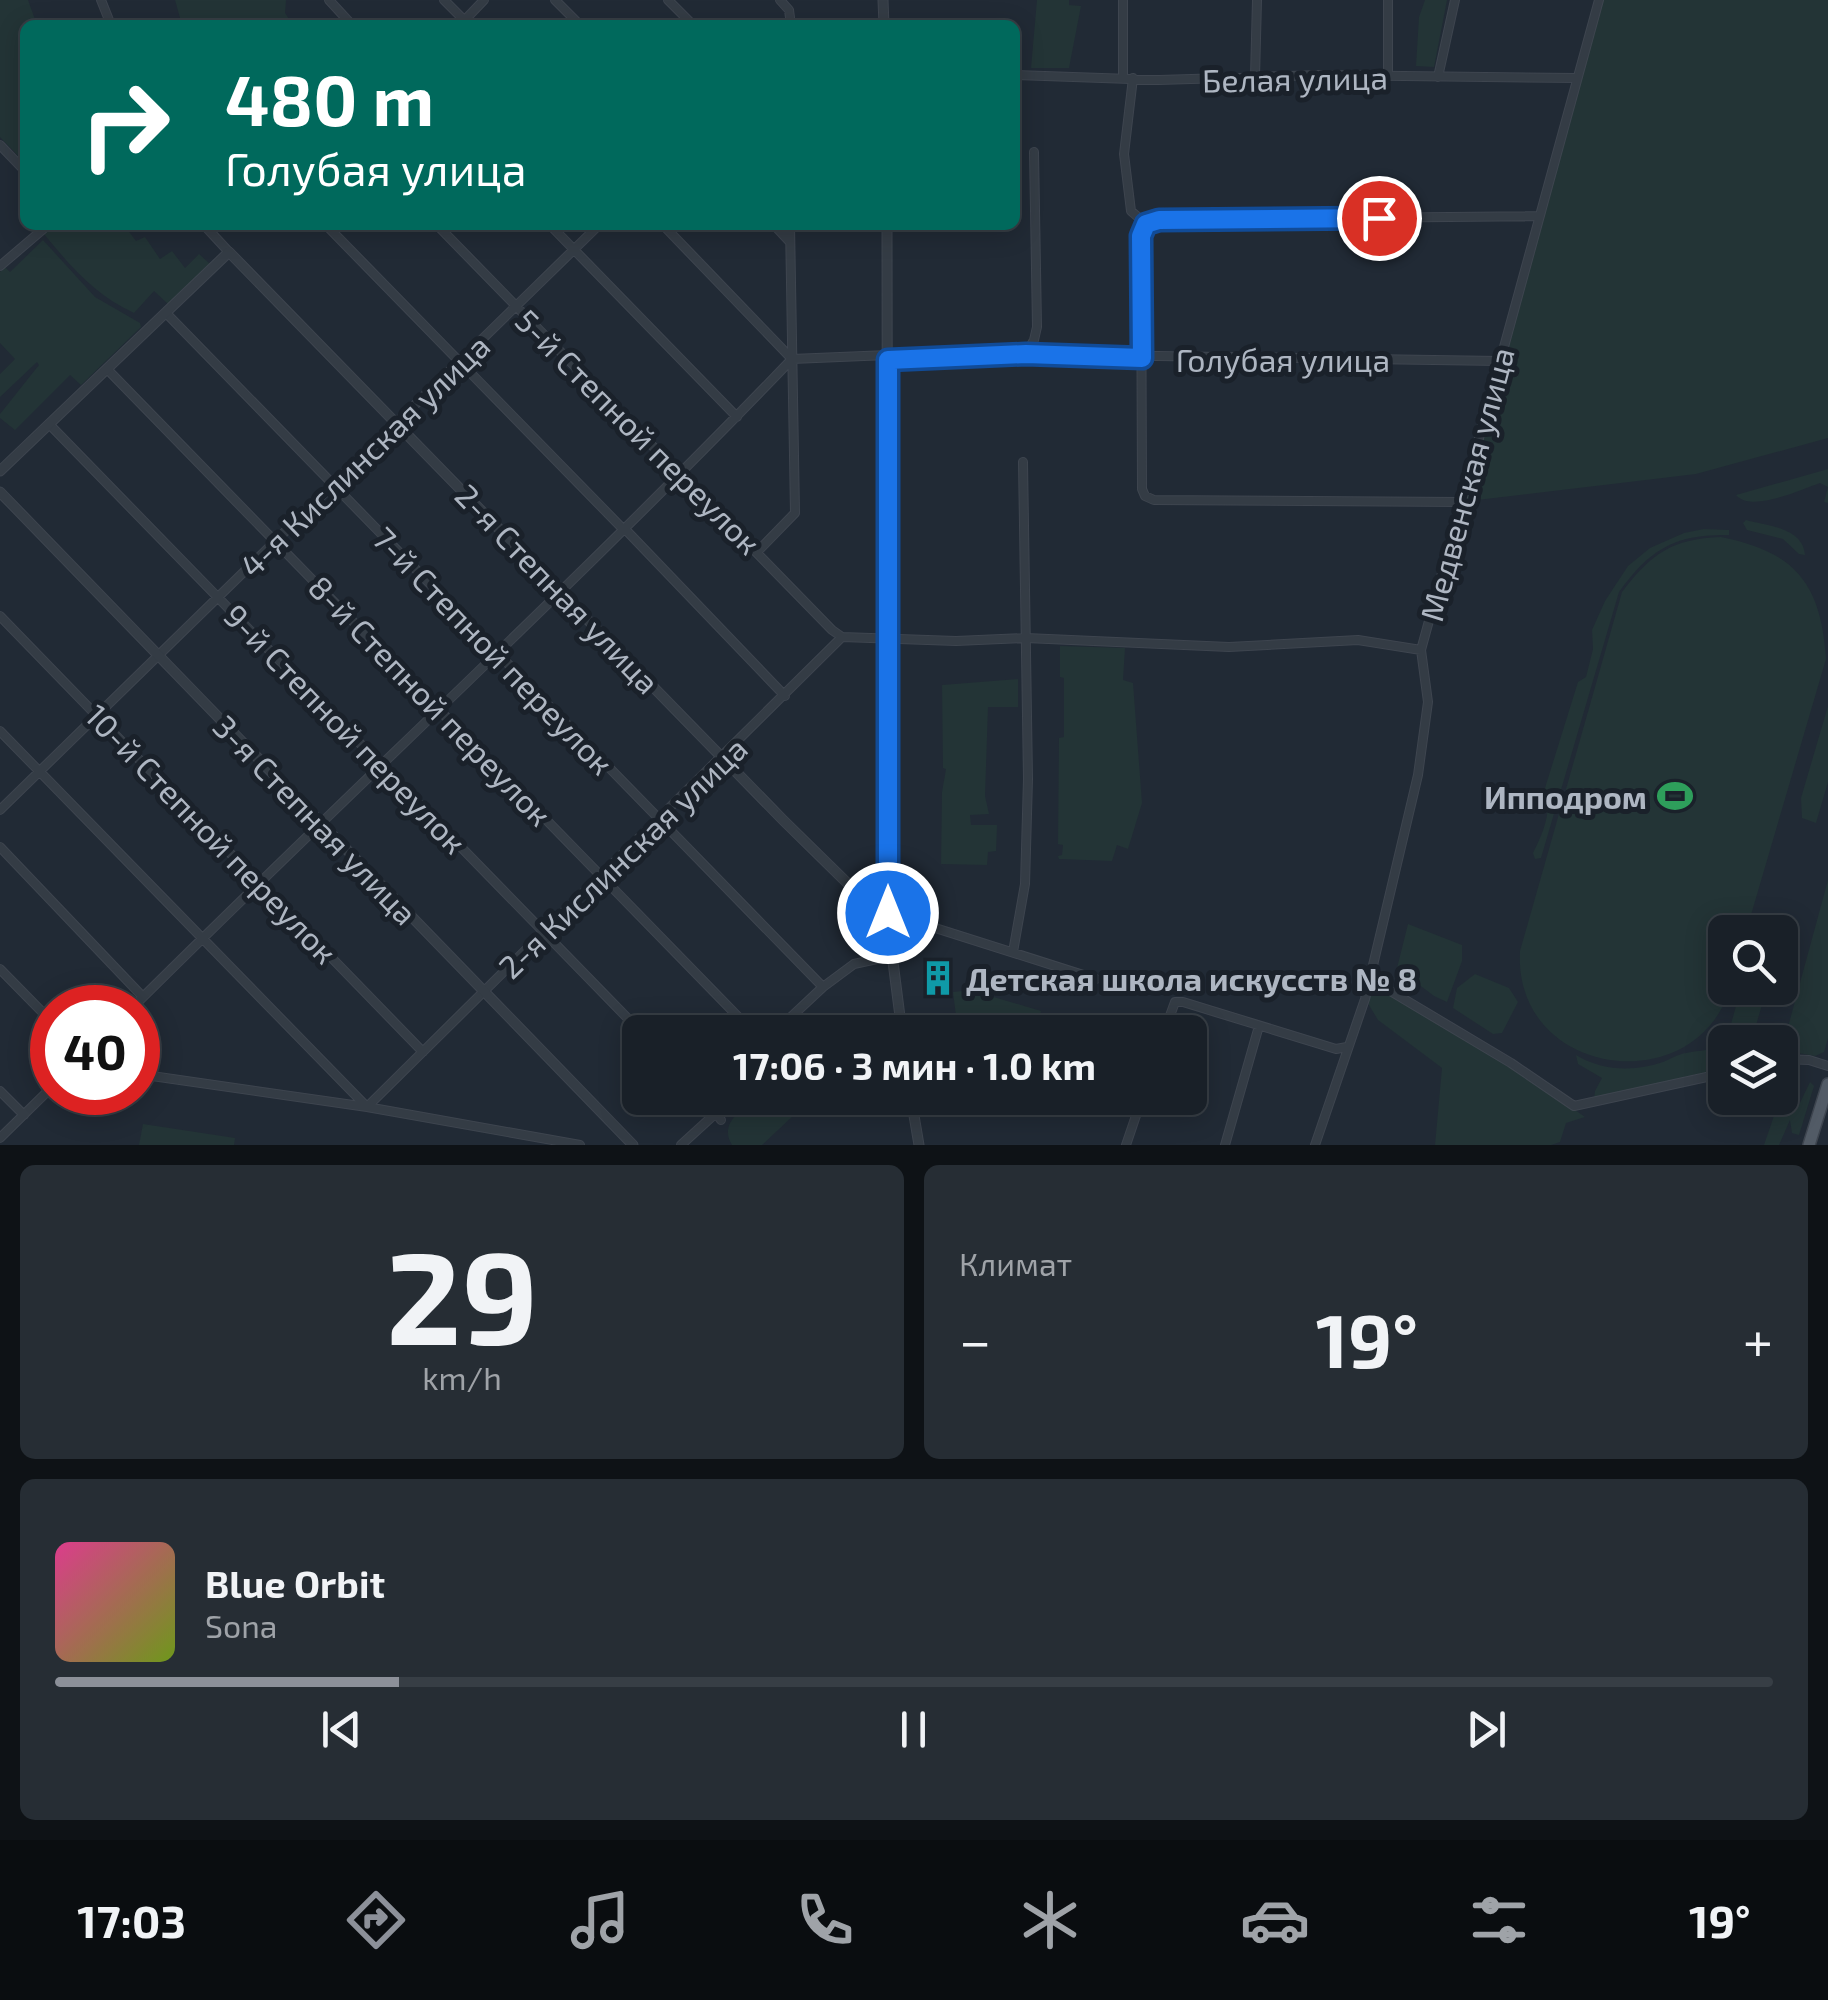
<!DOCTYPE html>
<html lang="ru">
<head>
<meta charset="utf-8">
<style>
	:root { --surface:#192028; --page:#262d34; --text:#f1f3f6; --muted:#9fa3a8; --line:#373e45; --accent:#8c9099 }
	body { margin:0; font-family:"Exo 2",sans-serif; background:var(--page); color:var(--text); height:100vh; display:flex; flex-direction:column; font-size:38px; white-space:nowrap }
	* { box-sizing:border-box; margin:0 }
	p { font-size:32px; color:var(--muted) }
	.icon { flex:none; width:55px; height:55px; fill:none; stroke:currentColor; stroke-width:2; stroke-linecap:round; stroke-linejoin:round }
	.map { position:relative; height:1145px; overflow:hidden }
	.sheet { display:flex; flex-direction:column; gap:20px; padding:20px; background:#0e1216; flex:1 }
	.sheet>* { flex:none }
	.top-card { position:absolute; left:20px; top:20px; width:1000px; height:210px; border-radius:15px; box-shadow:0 5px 25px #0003,0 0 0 2px var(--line); background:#00695c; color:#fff; overflow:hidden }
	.tools { position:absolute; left:1708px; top:915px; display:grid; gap:20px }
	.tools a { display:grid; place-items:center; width:90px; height:90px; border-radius:15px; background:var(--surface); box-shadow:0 5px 25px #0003,0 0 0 2px var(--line); font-size:50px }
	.speed { position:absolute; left:30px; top:985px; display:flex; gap:20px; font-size:50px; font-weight:700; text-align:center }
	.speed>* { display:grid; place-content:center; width:130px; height:130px; border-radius:50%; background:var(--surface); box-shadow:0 5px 25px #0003,0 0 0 2px var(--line); line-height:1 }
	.speed .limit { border:15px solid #d22; background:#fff; color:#111 }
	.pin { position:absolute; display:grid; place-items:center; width:85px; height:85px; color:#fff; margin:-42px; border:5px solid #fff; border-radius:50%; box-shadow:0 2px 10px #0007 }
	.me { position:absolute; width:110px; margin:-55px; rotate:0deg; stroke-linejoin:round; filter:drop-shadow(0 0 8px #0008) }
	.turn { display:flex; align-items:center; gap:35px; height:210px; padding:0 40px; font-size:45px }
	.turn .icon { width:130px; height:130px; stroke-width:2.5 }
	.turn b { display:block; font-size:70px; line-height:85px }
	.big { font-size:75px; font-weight:700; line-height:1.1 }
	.sheet .widget { flex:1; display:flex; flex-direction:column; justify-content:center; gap:15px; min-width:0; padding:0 35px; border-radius:15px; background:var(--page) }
	.sheet .dial { align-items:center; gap:0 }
	.dial b { font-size:130px; line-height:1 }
	.song { display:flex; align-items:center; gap:30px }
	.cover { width:120px; height:120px; border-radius:15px; background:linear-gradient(135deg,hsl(330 70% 55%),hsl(80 70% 35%)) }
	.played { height:10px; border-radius:5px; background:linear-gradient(90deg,var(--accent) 20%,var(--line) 20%) }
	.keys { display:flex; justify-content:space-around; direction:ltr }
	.heat { display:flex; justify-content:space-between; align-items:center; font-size:55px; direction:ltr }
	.sheet .tiles { flex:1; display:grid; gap:20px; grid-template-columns:1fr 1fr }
	.widget:last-child { grid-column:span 2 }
	.trip { position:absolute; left:622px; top:1015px; width:585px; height:100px; border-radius:15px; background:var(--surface); box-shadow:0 5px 25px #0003,0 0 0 2px var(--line); font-weight:700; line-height:100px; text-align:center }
	.tab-bar { display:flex; height:160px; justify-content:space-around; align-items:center; background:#0a0d10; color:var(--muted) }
	.tab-bar .icon { width:70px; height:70px }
	.tab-bar .selected { color:var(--accent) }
	.tab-bar b { font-size:45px; color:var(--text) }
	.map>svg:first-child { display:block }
	.green { fill:#233436 }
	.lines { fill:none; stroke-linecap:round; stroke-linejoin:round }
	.minor-casing { stroke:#3e454f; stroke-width:10 }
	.tertiary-casing { stroke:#3e454f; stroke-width:11 }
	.primary-casing { stroke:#3e454f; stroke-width:14 }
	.minor { stroke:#343c45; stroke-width:8 }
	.tertiary { stroke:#343c45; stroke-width:9 }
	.primary { stroke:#525b66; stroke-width:11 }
	.route-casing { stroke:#114b97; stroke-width:25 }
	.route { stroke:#1a73e8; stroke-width:18 }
	.labels { text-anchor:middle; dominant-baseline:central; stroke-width:10; stroke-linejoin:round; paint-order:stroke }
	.street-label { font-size:32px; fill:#aeb6c2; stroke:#1a212a }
	.poi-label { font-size:32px; font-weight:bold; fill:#aeb6c2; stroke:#1a212a; text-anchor:end }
</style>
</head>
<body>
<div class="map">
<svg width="1828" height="1145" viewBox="0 0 1828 1145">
	<rect width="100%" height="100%" fill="#212a35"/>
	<path class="green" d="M0 0H28L37 25H25V163L0 137Z
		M175 0H286L285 13 293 25H182Z
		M1037 0H1069V5L1081 6 1069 68H1031Z
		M1425 0H1447L1434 67 1416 66 1419 17Z
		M1598 0H1828V438L1696 474 1460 502Z
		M52 225H124L136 241 145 237 160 259 172 251 185 268 199 254 210 264 168 304 154 291 134 313C95 295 71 267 44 234Z
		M43 240 95 297 140 323 141 327 81 385 70 375 15 430 0 418V414L39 365 37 362 0 397V374L15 359 0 343V272L5 267 10 272Z
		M1828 469V503L1824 502 1828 487 1820 483C1800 490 1751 513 1736 495Z
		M1746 520C1767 526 1803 527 1805 555L1799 554 1783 539 1747 530 1743 523Z
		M1704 529 1729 530V535C1675 534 1650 549 1619 592L1541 858 1535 859 1533 853C1543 833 1553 810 1545 788L1578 682 1586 677 1593 649 1592 630 1605 601 1628 566 1650 548 1684 533Z
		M1721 537C1796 552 1821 584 1826 659L1746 932H1725V988H1730C1696 1102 1513 1078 1520 951L1622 592C1652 553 1672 539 1721 537Z
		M1060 646 1125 648 1123 680 1133 683 1142 803 1128 849 1117 845 1112 861 1059 859 1058 856 1062 855 1063 845 1058 844 1059 738 1064 737V678L1060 677Z
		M1018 679V707H988L985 796 989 814 970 815 971 825H997L996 851 988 852 987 865 941 864 942 792 946 769 943 768 942 685Z
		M1828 706V782L1816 823 1802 818 1801 798Z
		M1828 880V1038L1824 1052 1815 1056 1793 1052 1786 1043 1788 1027Z
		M1408 924 1462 945V961L1447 1002 1434 996 1397 968Z
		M1475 974 1509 988 1518 1002 1502 1033 1493 1034 1453 1008 1457 988Z
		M1741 988H1767L1751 1042H1726Z
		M970 990 1041 1011 1035 1032H958L953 992Z
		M1361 992 1393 994 1507 1062 1585 1117 1566 1123 1560 1142 1551 1145H1435L1442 1068 1378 1020Z
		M1725 1043V1067L1721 1070 1594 1099 1595 1091 1602 1078 1578 1064 1576 1055C1602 1071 1635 1072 1663 1062 1671 1059 1678 1054 1686 1053 1701 1050 1711 1051 1725 1043Z
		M1783 1068H1792L1798 1076 1793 1098 1798 1107 1810 1082 1814 1086 1799 1135 1792 1133 1790 1120 1779 1145H1764L1780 1098Z
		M755 1098H794V1115L762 1145H732C719 1124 740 1111 755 1098Z
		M143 1124 235 1138 234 1145H139Z"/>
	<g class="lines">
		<defs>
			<path id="minor" d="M101 0 111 25
				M329 0 352 25
				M444 0 469 25
				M555 0 580 25
				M668 0 693 25
				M780 0 789 10 791 25
				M1123 0V78
				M1388 0V76
				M460 25 484 0
				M1015 75 1159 80 1322 75 1576 78
				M1255 77 1257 0
				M1438 77 1455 0
				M1133 78 1124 154 1131 211 1146 224 1141 236 1142 489 1145 496 1154 500 1460 502
				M0 145 25 171
				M1146 224 1159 220 1538 216
				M204 225 229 252
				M326 225 623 529
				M437 225 832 630 842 637
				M550 225 737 417
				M663 225 792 359
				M774 225 790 242
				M0 266 48 225
				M166 313 823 987
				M1026 354 1034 340 1037 327 1034 152
				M888 360 1026 354 1499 361
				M107 369 753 1032
				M49 424 641 1032
				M624 528 785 696
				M758 551 795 513 790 225
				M0 616 423 1052
				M0 731 367 1107 842 637 956 641 1026 638 1229 647 1358 640 1421 650
				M0 810 599 225
				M0 847 143 997
				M888 913 1096 979
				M1013 952 1025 884 1028 779 1023 462
				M0 969 52 1022
				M1370 973 1377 983 1511 1063 1574 1106 1725 1073
				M132 1008C351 790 579 581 792 359L888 355
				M775 1032 823 987 854 964 891 956
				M1164 1032 1175 1002H1183L1336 1049 1347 1047
				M1780 1059 1809 1060 1828 1066
				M138 1074 367 1107 580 1145
				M0 1091 24 1115
				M705 1098 721 1120
				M714 1110 724 1098
				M0 1138 52 1087
				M681 1145 716 1113
				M1126 1145 1142 1098
				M1225 1145 1259 1026
				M1315 1145 1365 999 1418 775 1428 702 1421 650 1599 0"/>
			<path id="tertiary" d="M883 0 884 25
				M887 225 888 923 902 1032
				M0 471 229 252 783 820 888 923
				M0 492 633 1145
				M911 1098 919 1145"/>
			<path id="primary" d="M1809 1145 1828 1084"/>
		</defs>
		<use href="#minor" class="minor-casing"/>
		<use href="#tertiary" class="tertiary-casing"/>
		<use href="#primary" class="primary-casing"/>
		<use href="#minor" class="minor"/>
		<use href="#tertiary" class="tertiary"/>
		<use href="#primary" class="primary"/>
	</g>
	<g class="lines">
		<defs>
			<path id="route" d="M888 913V360L1026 354 1142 358 1141 236 1146 224 1159 220 1379 218"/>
		</defs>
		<use href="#route" class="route-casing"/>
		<use href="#route" class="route"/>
	</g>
	<defs>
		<symbol id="stadium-bare" viewBox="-9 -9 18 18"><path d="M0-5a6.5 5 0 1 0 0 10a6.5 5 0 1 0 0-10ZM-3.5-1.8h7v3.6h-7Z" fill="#2e9e5b" stroke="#1a212a" stroke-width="2.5" paint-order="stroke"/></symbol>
		<symbol id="building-bare" viewBox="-9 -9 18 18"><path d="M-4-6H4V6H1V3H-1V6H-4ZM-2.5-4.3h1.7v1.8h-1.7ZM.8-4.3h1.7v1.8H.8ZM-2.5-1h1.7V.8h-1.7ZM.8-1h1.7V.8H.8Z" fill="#0f9aa8" stroke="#1a212a" stroke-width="2.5" paint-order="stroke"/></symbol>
	</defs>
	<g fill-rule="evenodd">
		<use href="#stadium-bare" x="1650" y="771" width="50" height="50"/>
		<use href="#building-bare" x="913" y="953" width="50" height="50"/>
	</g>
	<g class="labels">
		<g class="street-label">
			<text transform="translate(1295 78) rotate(-1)">Белая улица</text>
			<text x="1283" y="359">Голубая улица</text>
			<text transform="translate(639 431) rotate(45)">5-й Степной переулок</text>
			<text transform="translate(364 455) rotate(-44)">4-я Кислинская улица</text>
			<text transform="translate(1466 484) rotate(-75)">Медвенская улица</text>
			<text transform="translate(558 588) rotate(46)">2-я Степная улица</text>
			<text transform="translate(494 650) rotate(46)">7-й Степной переулок</text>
			<text transform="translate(431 700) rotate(46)">8-й Степной переулок</text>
			<text transform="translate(346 728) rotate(46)">9-й Степной переулок</text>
			<text transform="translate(316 819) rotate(46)">3-я Степная улица</text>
			<text transform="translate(212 833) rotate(46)">10-й Степной переулок</text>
			<text transform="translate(622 857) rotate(-44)">2-я Кислинская улица</text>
		</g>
		<g class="poi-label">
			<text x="1647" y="796">Ипподром</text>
			<text x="966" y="978" text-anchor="start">Детская школа искусств № 8</text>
		</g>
	</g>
</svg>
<div class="tools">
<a><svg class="icon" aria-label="search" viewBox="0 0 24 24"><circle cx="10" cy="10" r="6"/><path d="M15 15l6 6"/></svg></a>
<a><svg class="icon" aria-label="layers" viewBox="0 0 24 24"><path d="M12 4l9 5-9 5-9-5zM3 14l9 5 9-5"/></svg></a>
</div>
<div class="speed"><div class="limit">40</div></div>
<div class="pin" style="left:1379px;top:218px;background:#d93025"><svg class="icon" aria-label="arrive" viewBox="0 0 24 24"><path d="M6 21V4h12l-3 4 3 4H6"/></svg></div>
<svg class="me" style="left:888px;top:913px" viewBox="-20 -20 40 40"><circle r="17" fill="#1a73e8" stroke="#fff" stroke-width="3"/><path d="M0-11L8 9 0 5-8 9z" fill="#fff"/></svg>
<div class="trip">17:06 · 3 мин · 1.0 km</div>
<div class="top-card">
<div class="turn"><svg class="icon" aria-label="right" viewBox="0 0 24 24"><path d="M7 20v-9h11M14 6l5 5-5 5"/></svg><div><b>480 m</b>Голубая улица</div></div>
</div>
</div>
<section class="sheet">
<div class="tiles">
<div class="widget dial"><b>29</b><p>km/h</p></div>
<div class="widget"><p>Климат</p>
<div class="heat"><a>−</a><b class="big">19°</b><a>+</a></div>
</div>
<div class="widget">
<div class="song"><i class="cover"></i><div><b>Blue Orbit</b><p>Sona</p></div></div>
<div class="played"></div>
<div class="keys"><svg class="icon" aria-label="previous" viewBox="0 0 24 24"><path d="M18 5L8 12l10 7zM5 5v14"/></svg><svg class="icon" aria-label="pause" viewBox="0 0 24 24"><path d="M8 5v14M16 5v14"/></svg><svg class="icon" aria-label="next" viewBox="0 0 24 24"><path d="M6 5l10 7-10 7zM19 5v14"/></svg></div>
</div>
</div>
</section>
<nav class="tab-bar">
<b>17:03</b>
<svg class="icon selected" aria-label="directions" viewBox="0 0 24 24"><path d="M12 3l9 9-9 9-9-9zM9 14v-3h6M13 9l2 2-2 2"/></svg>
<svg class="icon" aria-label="music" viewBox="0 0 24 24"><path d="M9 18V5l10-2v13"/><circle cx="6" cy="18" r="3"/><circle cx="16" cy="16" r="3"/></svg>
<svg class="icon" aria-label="phone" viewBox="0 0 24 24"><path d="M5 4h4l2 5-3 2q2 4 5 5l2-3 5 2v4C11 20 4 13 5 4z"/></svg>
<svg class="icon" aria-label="climate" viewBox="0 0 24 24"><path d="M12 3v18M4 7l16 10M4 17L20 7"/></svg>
<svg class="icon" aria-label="car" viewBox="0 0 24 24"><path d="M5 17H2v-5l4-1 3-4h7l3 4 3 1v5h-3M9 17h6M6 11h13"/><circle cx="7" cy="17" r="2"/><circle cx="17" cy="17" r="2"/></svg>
<svg class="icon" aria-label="filters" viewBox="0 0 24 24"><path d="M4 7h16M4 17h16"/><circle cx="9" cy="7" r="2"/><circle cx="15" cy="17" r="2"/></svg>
<b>19°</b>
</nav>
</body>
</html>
